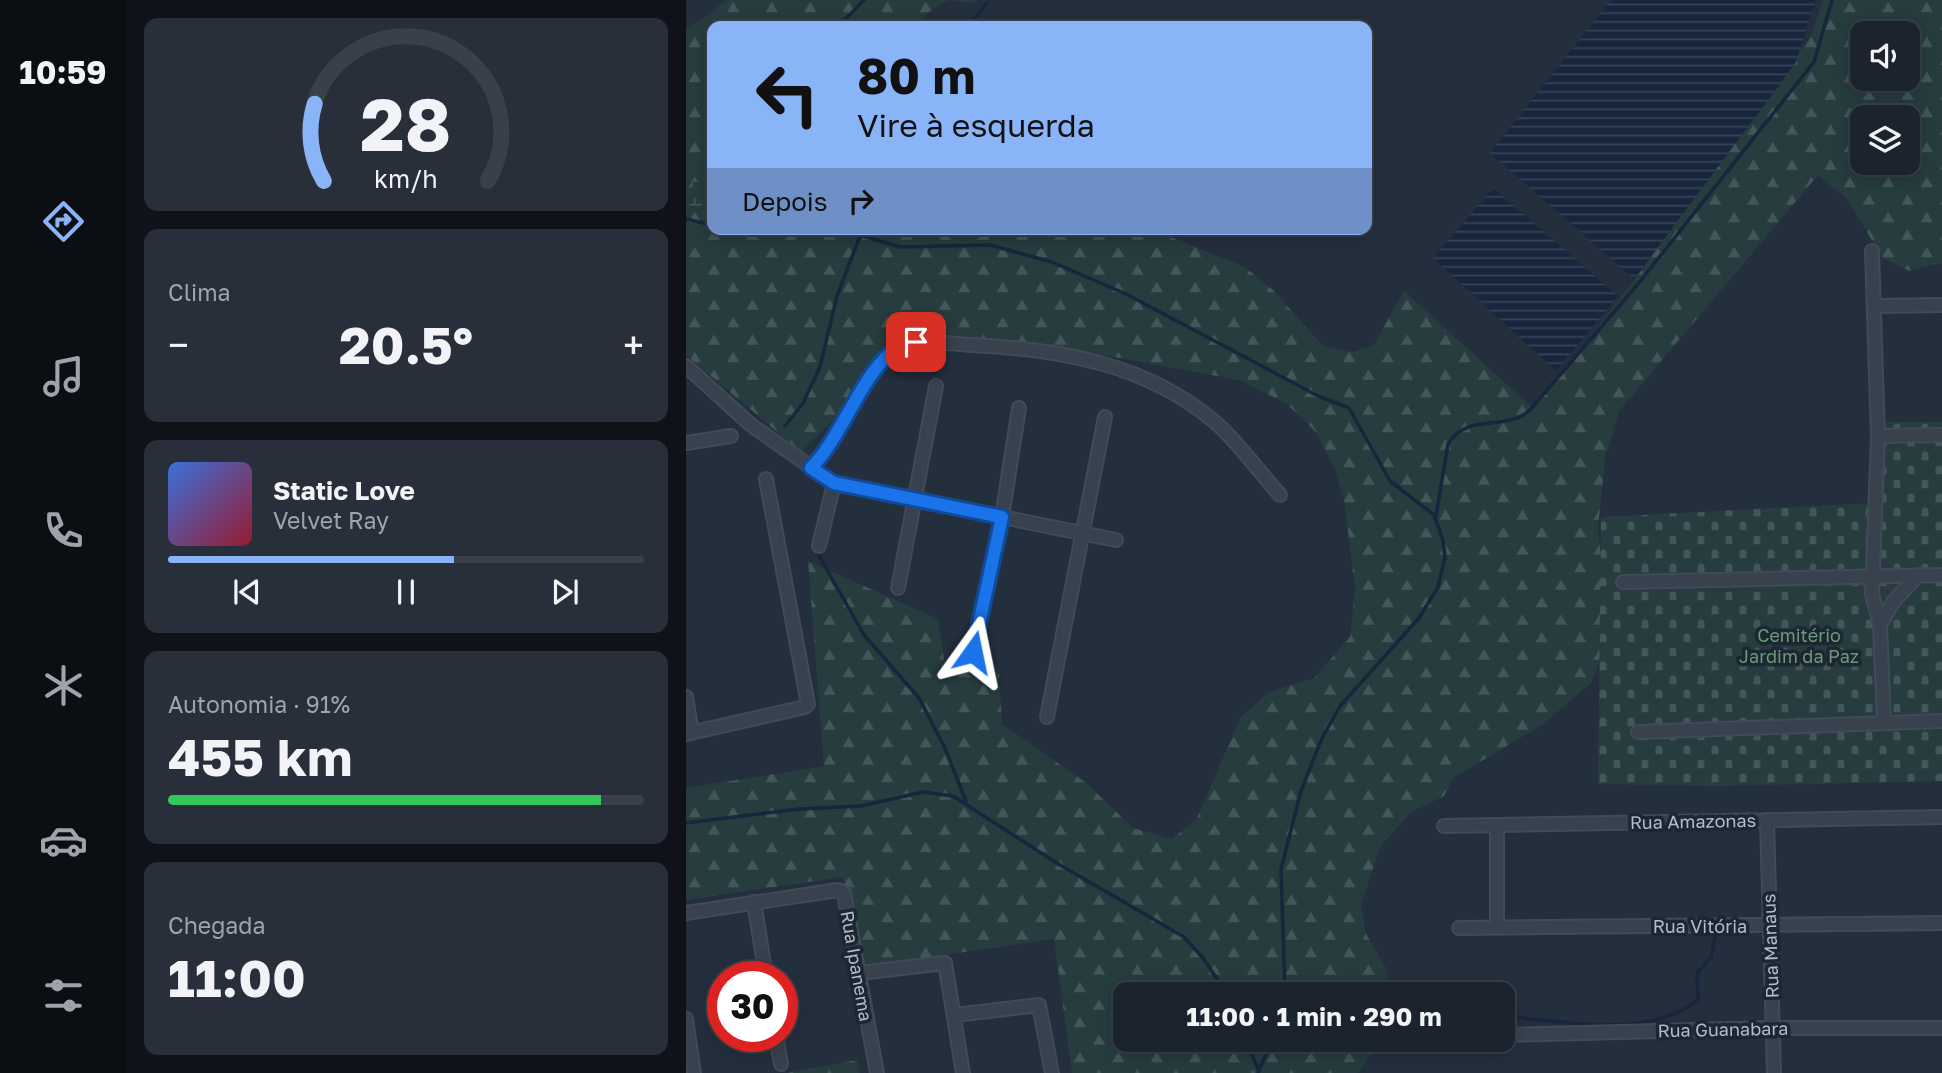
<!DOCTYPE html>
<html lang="pt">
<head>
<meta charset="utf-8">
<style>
	:root { --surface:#1b232e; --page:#282f3a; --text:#f1f3f6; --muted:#a0a4aa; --line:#39404a; --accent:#8ab4f8 }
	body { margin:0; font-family:"Golos Text",sans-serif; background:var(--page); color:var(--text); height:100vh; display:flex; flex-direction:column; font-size:26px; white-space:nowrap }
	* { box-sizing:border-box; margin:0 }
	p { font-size:23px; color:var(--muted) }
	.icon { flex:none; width:38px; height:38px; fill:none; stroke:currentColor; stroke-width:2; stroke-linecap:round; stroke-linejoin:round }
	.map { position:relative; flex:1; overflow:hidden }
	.details { display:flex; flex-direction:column; gap:18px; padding:18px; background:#0f1319; width:560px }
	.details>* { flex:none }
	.top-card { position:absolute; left:21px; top:21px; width:665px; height:214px; border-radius:14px; box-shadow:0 4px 18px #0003,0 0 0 2px var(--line); background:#8ab4f8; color:#111; overflow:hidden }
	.tools { position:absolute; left:1164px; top:21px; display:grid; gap:14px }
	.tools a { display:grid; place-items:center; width:70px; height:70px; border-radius:14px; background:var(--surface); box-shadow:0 4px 18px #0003,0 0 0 2px var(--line); font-size:35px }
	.speed { position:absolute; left:21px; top:961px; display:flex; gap:14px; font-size:35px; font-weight:700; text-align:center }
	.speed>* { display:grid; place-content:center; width:91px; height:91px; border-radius:50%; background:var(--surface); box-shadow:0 4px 18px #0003,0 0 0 2px var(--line); line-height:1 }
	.speed .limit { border:10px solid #d22; background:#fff; color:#111 }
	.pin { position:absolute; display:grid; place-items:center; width:60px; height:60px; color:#fff; margin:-30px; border-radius:14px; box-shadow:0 4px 10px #0006 }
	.me { position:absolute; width:77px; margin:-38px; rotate:12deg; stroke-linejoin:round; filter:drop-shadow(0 0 5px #0008) }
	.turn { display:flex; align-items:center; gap:24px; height:147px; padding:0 35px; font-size:32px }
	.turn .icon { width:91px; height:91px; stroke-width:2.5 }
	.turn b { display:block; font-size:49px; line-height:60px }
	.then { display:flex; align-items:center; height:66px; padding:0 35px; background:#0003; gap:14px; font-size:26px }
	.big { font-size:52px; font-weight:700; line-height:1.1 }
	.details .widget { flex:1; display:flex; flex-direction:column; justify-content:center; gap:10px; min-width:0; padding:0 24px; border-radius:14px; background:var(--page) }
	.details .dial { align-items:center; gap:0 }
	.dial svg { height:182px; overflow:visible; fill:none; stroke:var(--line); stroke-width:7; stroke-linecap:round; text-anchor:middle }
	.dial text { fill:var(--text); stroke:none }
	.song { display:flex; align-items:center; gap:21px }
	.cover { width:84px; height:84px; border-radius:10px; background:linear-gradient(135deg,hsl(220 70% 55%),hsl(350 70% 35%)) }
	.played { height:7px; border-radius:4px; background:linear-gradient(90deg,var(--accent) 60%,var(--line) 60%) }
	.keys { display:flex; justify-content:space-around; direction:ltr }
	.heat { display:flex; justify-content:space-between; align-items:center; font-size:38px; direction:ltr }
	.charge { height:10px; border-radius:5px; background:linear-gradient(90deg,#34c759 91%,var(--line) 0) }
	.trip { position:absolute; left:427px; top:982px; width:402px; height:70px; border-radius:14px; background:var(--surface); box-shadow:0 4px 18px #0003,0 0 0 2px var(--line); font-weight:700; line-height:70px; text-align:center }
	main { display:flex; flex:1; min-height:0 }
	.tabs { display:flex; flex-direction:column; width:126px; justify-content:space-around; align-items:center; background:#0b0e12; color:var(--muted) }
	.tabs .icon { width:49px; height:49px }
	.tabs .current { color:var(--accent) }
	.tabs b { font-size:32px; color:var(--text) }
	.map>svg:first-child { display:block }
	.forest { fill:url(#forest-firs); fill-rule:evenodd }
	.wetland { fill:url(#wetland-marsh) }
	.cemetery { fill:url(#cemetery-stones) }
	.water { fill:url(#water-rules) }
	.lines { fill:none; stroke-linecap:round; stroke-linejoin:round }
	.stream { stroke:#17263c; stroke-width:3.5 }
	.minor-casing { stroke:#414a57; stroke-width:16 }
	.minor { stroke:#38414e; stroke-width:12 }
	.route-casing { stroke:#114b97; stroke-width:18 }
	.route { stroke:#1a73e8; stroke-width:12 }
	.labels { text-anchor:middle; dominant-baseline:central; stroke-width:7; stroke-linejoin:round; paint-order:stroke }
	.park-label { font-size:18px; fill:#6b9a76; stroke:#1d2633 }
	.street-label { font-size:18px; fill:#b4bcc9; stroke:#1d2633 }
</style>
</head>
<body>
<main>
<nav class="tabs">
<b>10:59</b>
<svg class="icon current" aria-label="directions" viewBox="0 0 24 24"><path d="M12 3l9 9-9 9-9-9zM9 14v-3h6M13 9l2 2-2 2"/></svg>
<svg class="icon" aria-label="music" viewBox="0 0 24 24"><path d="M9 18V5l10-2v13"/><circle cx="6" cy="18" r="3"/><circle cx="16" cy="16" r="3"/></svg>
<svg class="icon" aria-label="phone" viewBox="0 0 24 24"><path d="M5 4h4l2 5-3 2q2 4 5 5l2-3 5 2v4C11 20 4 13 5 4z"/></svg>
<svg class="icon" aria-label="climate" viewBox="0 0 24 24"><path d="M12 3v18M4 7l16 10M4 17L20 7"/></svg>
<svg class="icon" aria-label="car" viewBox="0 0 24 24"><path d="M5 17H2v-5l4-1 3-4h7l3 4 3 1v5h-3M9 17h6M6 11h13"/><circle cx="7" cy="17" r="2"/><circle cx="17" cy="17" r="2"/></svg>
<svg class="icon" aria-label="filters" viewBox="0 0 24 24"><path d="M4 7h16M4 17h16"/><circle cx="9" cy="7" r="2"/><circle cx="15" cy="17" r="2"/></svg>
</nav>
<section class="details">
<div class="widget dial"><svg viewBox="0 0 100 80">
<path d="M14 69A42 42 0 1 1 86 69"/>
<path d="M14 69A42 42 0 0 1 10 35" stroke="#8ab4f8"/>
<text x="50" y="56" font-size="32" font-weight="700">28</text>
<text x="50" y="72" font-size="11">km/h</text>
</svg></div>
<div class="widget"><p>Clima</p>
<div class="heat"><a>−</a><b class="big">20.5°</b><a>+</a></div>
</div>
<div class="widget">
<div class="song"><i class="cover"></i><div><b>Static Love</b><p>Velvet Ray</p></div></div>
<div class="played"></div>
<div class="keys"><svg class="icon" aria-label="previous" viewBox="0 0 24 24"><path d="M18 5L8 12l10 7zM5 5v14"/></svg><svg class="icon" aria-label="pause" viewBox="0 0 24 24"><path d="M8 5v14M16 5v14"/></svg><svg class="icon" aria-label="next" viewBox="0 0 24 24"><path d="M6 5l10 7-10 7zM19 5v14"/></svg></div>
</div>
<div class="widget"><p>Autonomia · 91%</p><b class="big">455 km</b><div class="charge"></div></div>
<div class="widget"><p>Chegada</p><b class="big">11:00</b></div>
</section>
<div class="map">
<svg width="1256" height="1073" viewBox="0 0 1256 1073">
	<defs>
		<pattern id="forest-firs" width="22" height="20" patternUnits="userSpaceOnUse" patternTransform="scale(1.75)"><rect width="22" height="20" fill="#263c3f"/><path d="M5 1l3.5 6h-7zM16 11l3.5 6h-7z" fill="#435659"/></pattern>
		<pattern id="wetland-marsh" width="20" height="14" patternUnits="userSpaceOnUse" patternTransform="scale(1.75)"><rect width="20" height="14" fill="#263c3f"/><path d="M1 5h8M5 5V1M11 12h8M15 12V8" fill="none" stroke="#435659"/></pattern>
		<pattern id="cemetery-stones" width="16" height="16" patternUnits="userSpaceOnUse" patternTransform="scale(1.75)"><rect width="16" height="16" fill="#263c3f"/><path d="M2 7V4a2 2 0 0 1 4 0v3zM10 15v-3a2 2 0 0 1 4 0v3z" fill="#435659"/></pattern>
		<pattern id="water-rules" width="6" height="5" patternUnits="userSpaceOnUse" patternTransform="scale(1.75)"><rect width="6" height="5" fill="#17263c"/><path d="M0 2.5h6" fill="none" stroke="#364457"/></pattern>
	</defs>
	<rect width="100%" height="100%" fill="#242f3e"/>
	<path class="forest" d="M262 0 240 14 234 26H26V183L7 182 22 218H26V229H106L112 233 125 229H465L559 267 587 290 636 345 665 352 687 346 718 291 848 409 952 275 1125 36 1137 0H1256V263L1223 271 1196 257 1161 199 1132 175 933 411 919 460 912 528 918 592V646L906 682 856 725 767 778 758 796 725 812 694 847 675 905 679 932 700 968 704 994H439V1040H696L671 1073H386L368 939 175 967 157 877 0 900V788L138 766 122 561 252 619 259 665 313 669 316 724 399 782 447 828 486 839 510 820 555 717 583 692 628 678 664 637 669 588 658 500 649 469 630 432 600 403 553 380 369 346 212 340 170 382 163 404 115 452 0 355V30L41 0H291L289 3ZM1176 33H1222V79H1176ZM1176 117H1222V163H1176Z
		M171 1060 173 1073H101Z"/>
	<path class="wetland" d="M7 182 26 183V218L7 212 3 203Z"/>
	<path class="cemetery" d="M1188 422H1256V781L1032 786 912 784 915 517 1188 503Z"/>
	<path class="water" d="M925 0H1130L1109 64 948 279 804 153Z
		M807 188 932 296 870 371 747 258Z"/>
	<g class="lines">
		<path class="stream" d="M153 26 178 0
			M282 26 301 3
			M0 219 26 225
			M154 229 214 247 304 245 366 262 440 294 632 396 663 408 704 481 748 515 757 540 759 557 752 587 733 618 654 706 636 738 615 791 595 869 599 994
			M99 426 117 403 134 367 151 296 174 236
			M750 516 762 444C781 412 818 432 843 411L952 284 1128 62 1146 0
			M131 552 178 635 233 698 258 746 280 801
			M0 823 113 809 175 806 237 792 267 796 369 862 498 937 517 958 541 994
			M817 1013 826 1017C881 1022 967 1039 1012 999L1011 973 1025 958 1029 936
			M560 1040 572 1069
			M572 1073 586 1040"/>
		<defs>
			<path id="minor" d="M1186 251 1192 436 1186 594 1194 625 1198 723
				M1190 306 1256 305
				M0 366 65 425 148 483 430 540
				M1192 436 1256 435
				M0 443 45 436
				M125 468C157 435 172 377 208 351 229 336 262 344 286 345 373 349 462 364 530 423 553 443 573 472 594 495
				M133 546 148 483
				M937 582 1256 575
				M212 588 250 386
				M1194 625 1207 602 1232 575
				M287 652 316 517 333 408
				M0 697 6 733
				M361 717 419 417
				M952 732 1256 721
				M0 734 119 707 122 704 80 479
				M1081 820 1088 1073
				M811 825V927
				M758 826 1256 817
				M68 902 80 976
				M0 913 152 890 158 893 191 1073
				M773 928 1256 923
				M173 973 259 963 277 1073
				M269 1015 353 1005 366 1073
				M0 1019 8 1073
				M817 1035 1087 1028H1256
				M90 1036 95 1064"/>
		</defs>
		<use href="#minor" class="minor-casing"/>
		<use href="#minor" class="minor"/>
	</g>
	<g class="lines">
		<defs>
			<path id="route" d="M230 342C224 345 215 346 209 350 177 371 156 437 125 468L148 483 316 517 287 652"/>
		</defs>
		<use href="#route" class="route-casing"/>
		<use href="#route" class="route"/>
	</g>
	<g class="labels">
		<g class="park-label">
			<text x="1113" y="635">Cemitério<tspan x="1113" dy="21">Jardim da Paz</tspan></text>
		</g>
		<g class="street-label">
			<text transform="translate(1007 821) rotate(-1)">Rua Amazonas</text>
			<text x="1014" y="926">Rua Vitória</text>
			<text transform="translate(1084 946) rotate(-92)">Rua Manaus</text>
			<text transform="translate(171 966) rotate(80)">Rua Ipanema</text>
			<text transform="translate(1037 1029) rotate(-1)">Rua Guanabara</text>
		</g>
	</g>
</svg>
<div class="tools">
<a><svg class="icon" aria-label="sound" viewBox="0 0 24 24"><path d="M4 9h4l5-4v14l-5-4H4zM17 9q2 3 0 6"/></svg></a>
<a><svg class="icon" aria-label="layers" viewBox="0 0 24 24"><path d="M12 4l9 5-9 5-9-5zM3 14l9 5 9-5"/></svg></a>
</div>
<div class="speed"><div class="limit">30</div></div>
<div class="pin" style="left:230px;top:342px;background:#d93025"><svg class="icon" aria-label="arrive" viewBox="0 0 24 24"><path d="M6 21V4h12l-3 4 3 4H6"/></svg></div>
<svg class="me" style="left:287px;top:652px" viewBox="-20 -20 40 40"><path d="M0-17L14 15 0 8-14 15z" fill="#1a73e8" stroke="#fff" stroke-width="4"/></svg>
<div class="trip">11:00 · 1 min · 290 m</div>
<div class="top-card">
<div class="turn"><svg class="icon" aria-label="left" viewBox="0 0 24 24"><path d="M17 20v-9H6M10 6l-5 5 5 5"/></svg><div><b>80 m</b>Vire à esquerda</div></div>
<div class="then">Depois<svg class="icon" aria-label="right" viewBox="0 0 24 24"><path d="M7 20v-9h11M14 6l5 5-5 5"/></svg></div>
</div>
</div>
</main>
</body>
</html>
